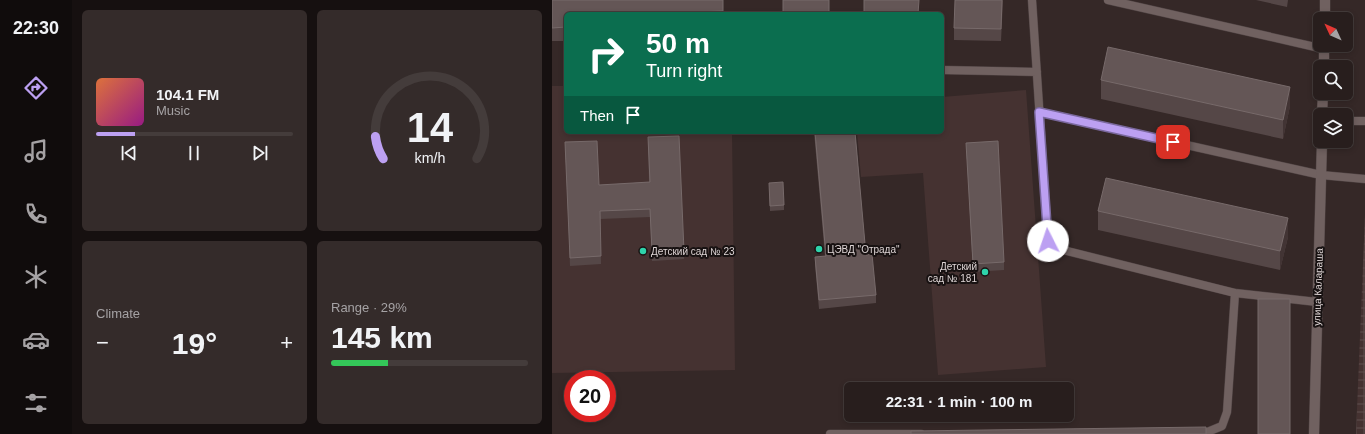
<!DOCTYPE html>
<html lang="en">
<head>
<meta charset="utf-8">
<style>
	:root { --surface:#281e1d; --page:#342b2a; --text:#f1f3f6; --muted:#a5a2a4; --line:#443c3b; --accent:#bca0f2 }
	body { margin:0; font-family:Helvetica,sans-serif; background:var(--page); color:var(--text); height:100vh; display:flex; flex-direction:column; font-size:15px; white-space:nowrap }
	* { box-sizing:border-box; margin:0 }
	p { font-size:13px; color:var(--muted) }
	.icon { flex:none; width:22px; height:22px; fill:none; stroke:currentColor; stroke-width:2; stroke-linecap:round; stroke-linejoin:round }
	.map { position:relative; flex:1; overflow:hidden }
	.details { display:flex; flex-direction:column; gap:10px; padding:10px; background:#161010; width:480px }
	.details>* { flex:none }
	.banner { position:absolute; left:12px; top:12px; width:380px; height:122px; border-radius:6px; box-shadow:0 2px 6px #0003,0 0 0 1px var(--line); background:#0b6e4f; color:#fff; overflow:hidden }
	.needle { width:26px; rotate:314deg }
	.controls { position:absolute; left:761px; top:12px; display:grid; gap:8px }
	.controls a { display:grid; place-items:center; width:40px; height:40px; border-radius:6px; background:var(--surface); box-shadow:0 2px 6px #0003,0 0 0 1px var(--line); font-size:20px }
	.speed { position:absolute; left:12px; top:370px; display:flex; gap:8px; font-size:20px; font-weight:700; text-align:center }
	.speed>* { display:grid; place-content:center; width:52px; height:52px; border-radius:50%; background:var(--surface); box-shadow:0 2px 6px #0003,0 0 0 1px var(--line); line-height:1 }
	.speed .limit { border:6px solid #d22; background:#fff; color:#111 }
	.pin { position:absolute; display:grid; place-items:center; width:34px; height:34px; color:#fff; margin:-17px; border-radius:8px; box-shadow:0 2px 6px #0006 }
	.me { position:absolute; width:44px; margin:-22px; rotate:356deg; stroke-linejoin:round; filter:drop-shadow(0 0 3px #0008) }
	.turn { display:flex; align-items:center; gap:14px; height:84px; padding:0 16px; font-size:18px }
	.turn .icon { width:52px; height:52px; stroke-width:2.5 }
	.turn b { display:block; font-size:28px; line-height:34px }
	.then { display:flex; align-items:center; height:38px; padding:0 16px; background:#0003; gap:8px; font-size:15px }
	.big { font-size:30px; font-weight:800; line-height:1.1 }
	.details .widget { flex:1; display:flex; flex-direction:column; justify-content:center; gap:6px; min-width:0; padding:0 14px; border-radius:6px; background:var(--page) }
	.details .dial { align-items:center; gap:0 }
	.dial svg { height:104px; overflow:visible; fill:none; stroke:var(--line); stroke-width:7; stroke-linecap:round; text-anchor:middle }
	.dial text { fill:var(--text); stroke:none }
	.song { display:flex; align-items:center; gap:12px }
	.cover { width:48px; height:48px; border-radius:6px; background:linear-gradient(135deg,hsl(20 70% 55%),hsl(310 70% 35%)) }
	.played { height:4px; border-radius:2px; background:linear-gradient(90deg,var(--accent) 20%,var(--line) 20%) }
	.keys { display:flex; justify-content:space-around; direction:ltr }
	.heat { display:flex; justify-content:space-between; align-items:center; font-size:22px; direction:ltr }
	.charge { height:6px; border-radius:3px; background:linear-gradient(90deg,#34c759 29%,var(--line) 0) }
	.details .tiles { flex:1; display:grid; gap:10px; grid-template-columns:repeat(2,1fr) }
	.trip { position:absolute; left:292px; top:382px; width:230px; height:40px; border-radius:6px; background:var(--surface); box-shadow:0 2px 6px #0003,0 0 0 1px var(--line); font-weight:800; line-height:40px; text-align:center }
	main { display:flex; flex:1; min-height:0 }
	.dock { display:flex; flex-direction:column; width:72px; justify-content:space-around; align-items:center; background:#100c0c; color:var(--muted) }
	.dock .icon { width:28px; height:28px }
	.dock .current { color:var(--accent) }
	.dock b { font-size:18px; color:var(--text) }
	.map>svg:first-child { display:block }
	.built { fill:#453231 }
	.industrial { fill:url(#industrial-grid) }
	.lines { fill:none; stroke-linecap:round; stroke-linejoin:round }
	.lane-casing { stroke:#4f4343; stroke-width:9 }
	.secondary-casing { stroke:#4f4343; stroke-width:11 }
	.lane { stroke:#706160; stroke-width:8 }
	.secondary { stroke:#706160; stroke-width:10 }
	.wall { fill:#554747 }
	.shaded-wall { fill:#423434 }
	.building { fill:#645656; stroke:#776a6a }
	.route-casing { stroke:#7a689d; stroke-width:10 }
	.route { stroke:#bca0f2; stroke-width:7 }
	.poi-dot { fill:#2ed4ab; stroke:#181212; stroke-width:1.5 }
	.labels { text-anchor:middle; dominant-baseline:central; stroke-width:4; stroke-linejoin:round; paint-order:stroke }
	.poi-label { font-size:10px; fill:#dfd6d6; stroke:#181212; text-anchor:start }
	.street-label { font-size:10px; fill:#dfd6d6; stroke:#181212 }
</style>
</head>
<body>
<main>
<nav class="dock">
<b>22:30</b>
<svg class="icon current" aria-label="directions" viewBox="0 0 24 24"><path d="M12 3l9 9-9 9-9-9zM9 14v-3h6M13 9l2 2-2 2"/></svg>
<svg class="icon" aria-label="music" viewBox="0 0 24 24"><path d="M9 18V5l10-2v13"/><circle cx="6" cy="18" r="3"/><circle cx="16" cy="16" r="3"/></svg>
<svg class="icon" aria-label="phone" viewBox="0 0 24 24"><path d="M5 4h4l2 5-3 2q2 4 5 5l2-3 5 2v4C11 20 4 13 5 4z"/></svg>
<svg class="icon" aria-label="climate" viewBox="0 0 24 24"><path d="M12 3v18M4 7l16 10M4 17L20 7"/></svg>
<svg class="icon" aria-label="car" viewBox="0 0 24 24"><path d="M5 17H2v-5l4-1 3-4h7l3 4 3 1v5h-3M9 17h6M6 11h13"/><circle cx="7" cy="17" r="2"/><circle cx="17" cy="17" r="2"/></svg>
<svg class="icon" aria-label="filters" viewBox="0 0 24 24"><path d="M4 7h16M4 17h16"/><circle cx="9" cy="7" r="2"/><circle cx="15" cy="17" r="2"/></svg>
</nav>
<section class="details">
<div class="tiles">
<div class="widget">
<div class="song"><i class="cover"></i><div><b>104.1 FM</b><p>Music</p></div></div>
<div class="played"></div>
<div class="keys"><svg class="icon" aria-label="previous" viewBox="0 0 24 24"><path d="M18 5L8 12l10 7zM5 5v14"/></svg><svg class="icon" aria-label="pause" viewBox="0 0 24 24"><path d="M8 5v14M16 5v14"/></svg><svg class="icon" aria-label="next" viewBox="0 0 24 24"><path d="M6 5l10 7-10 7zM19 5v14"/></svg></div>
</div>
<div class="widget dial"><svg viewBox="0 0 100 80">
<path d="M14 69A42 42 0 1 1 86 69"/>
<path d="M14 69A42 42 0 0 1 8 52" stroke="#bca0f2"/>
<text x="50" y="56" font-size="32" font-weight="700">14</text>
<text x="50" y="72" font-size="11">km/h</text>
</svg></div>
<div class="widget"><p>Climate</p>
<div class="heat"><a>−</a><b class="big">19°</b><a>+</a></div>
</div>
<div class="widget"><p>Range · 29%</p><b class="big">145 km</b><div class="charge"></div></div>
</div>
</section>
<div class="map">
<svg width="813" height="434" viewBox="0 0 813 434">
	<defs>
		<pattern id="industrial-grid" width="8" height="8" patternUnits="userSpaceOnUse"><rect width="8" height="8" fill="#453231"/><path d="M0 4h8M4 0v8" fill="none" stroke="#5f4f4e"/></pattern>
	</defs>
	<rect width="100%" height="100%" fill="#352827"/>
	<path class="built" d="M0 86H14V132H180L183 370 0 373Z
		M474 90 494 367 386 375 371 173 309 177 305 132H390V97Z"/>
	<path class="industrial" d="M813 215V434H804Z"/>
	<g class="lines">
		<defs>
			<path id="lane" d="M480 0 496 241 499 247 683 293 765 302
				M556 0 772 49
				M390 70 485 72
				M487 112 769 175 813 179
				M794 121H813
				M645 433H653L670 426 675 412 683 293
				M278 434H369"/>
			<path id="secondary" d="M773 19V0
				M772 67V45
				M770 115 771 93
				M762 434 770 141"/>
		</defs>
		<use href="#lane" class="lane-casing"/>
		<use href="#secondary" class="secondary-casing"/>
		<use href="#lane" class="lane"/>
		<use href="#secondary" class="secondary"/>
	</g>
	<path class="wall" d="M0 0H171V14H14V41H0Z
		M451 0 449 41 402 40V28Z
		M704 0H736L735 7Z
		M549 80 738 106 731 139 549 99Z
		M262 132H303L314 255 324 295V303L267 309 263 265V257L273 256Z
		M96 137 132 251V259L100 261 98 217 48 219 49 264 18 266 13 142 47 185 97 182Z
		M414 143 452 262V270L421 272Z
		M217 188 232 205V210L218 211Z
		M546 211 736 237 728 270 546 230Z"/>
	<path class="shaded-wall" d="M738 87V106L731 139V120Z
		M736 218V237L728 270V251Z"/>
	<path class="building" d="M0 0H171V11L87 14H14V27L0 28Z
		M231 0H277V14H231Z
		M312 0H367L366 14H312Z
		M403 0H450L449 29 402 28Z
		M556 47 738 87 731 120 549 80Z
		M263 132H303L314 255 320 254 324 295 267 300 263 257 274 256Z
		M127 136 132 251 100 252 98 209 48 211 49 256 18 258 13 142 45 141 47 185 98 182 96 137Z
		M446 141 452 262 421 264 414 143Z
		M554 178 736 218 728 251 546 211Z
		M231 182 232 205 218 206 217 183Z
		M706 299H738V434H706Z
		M654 427V434H359V431Z"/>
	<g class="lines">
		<defs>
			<path id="route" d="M496 241 487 112 621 142"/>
		</defs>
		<use href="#route" class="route-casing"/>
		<use href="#route" class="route"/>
	</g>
	<g class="poi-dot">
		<circle cx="267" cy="249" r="4"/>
		<circle cx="91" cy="251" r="4"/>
		<circle cx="433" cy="272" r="4"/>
	</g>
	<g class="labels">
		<g class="poi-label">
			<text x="275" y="249">ЦЭВД "Отрада"</text>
			<text x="99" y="251">Детский сад № 23</text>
			<text x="425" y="266" text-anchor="end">Детский<tspan x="425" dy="12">сад № 181</tspan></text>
		</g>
		<g class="street-label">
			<text transform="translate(766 287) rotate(-88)">улица Калараша</text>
		</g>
	</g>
</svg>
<div class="controls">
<a><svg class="needle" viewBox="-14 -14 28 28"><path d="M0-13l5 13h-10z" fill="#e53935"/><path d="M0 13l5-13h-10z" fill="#a5a2a4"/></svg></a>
<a><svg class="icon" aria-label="search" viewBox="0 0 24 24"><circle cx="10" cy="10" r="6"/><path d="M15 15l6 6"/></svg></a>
<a><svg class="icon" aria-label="layers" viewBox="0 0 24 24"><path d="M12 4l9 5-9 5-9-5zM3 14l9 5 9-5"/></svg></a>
</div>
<div class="speed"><div class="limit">20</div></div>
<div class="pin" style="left:621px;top:142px;background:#d93025"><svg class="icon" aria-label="arrive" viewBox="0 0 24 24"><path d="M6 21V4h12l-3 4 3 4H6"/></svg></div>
<svg class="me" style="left:496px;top:241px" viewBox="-20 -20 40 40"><circle r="19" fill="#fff"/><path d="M0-13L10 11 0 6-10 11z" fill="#bca0f2"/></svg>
<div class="trip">22:31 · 1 min · 100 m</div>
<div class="banner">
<div class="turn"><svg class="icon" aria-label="right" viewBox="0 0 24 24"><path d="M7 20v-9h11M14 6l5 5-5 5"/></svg><div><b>50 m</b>Turn right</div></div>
<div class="then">Then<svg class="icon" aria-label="arrive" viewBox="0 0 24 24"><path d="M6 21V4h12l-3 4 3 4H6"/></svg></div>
</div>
</div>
</main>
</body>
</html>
